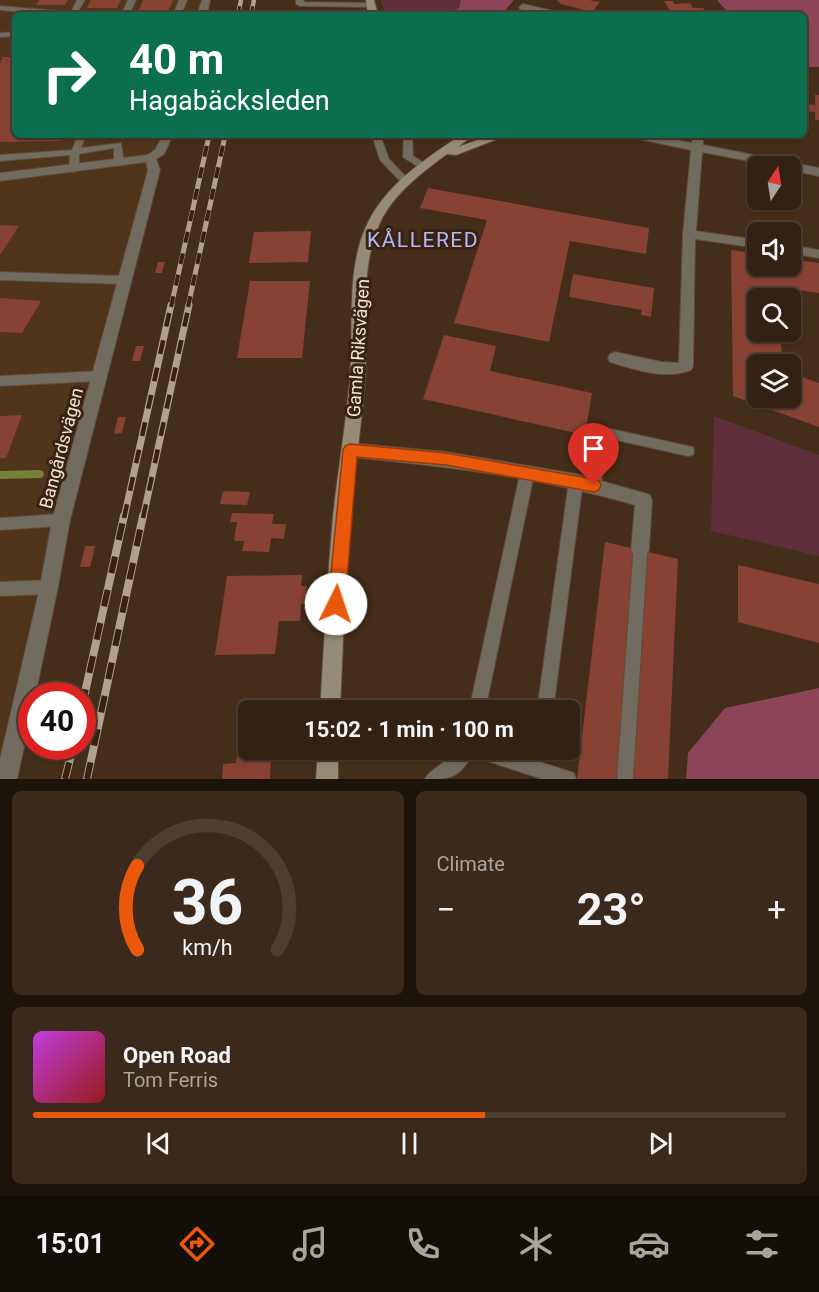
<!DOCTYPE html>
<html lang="en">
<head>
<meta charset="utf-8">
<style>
	:root { --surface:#332213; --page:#3b2a1c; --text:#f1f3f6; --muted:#a9a4a0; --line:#4e3f33; --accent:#ea580c }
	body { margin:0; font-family:Roboto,sans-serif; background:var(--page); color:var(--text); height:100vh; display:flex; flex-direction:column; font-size:22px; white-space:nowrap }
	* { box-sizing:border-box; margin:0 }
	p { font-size:20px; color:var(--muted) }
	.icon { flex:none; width:33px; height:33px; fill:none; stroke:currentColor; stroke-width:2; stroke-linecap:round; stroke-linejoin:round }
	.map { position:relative; height:779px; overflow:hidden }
	.panel { display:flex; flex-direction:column; gap:12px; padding:12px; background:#1c130a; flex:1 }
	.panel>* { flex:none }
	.top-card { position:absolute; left:12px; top:12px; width:795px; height:126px; border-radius:9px; box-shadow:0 2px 4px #0004,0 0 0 2px var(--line); background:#0b6e4f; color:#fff; overflow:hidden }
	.needle { width:39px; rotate:12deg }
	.buttons { position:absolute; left:747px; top:156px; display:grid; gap:12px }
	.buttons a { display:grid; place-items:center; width:54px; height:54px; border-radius:9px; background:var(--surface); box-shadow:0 2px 4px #0004,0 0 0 2px var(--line); font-size:30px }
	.speed { position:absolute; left:18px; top:682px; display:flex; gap:12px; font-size:30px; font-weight:700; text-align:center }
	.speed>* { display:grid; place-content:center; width:78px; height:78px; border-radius:50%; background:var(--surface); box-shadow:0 2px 4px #0004,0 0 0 2px var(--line); line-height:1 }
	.speed .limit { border:9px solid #d22; background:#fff; color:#111 }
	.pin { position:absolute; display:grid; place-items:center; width:51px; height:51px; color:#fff; margin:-62px -26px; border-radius:50% 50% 50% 0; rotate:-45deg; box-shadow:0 0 6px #0007 }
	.pin .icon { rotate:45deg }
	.me { position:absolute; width:66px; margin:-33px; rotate:4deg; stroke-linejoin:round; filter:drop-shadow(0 0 4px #0008) }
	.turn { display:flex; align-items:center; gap:21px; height:126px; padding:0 18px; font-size:27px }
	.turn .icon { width:78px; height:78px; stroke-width:2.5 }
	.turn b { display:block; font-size:42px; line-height:51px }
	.big { font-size:45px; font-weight:700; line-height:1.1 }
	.panel .tile { flex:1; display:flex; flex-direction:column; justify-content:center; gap:9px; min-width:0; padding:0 21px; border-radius:9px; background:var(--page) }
	.panel .dial { align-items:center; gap:0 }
	.dial svg { height:156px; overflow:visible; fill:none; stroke:var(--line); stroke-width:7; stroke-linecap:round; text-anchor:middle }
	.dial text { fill:var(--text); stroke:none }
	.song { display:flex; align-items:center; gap:18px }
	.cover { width:72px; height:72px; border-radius:9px; background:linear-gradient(135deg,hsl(290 70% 55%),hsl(0 70% 35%)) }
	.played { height:6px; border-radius:3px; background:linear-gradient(90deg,var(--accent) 60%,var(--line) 60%) }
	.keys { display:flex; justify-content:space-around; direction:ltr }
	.heat { display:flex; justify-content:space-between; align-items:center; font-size:33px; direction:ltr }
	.panel .tiles { flex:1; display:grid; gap:12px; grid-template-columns:1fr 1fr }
	.tile:last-child { grid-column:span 2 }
	.trip { position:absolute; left:238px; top:700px; width:342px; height:60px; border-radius:9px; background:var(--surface); box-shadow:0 2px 4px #0004,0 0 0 2px var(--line); font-weight:700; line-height:60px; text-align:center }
	.menu { display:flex; height:96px; justify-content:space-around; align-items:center; background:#140e08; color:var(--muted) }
	.menu .icon { width:42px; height:42px }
	.menu .selected { color:var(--accent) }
	.menu b { font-size:27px; color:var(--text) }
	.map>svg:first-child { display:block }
	.built { fill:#51351b }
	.green { fill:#5f303b }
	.forest { fill:#8c4558 }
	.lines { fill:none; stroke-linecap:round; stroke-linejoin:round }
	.stream { fill:#748138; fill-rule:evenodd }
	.building { fill:#884234 }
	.lane-casing { stroke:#604a38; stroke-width:2 }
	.street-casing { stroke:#604a38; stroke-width:2 }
	.secondary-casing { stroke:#604a38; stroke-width:2 }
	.lane { fill:#716c5f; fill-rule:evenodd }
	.street { fill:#716c5f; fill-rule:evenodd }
	.secondary { fill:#948c77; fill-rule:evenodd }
	.rail-far3-casing { stroke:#b19f90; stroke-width:4.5 }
	.rail-far2-casing { stroke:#b19f90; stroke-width:5 }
	.rail-far1-casing { stroke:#b19f90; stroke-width:7 }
	.rail-casing { stroke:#b19f90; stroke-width:8 }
	.rail-far3 { stroke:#39230f; stroke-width:3; stroke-dasharray:9; stroke-linecap:butt }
	.rail-far2 { stroke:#39230f; stroke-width:4; stroke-dasharray:11; stroke-linecap:butt }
	.rail-far1 { stroke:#39230f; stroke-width:4.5; stroke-dasharray:14; stroke-linecap:butt }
	.rail { stroke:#39230f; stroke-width:6; stroke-dasharray:17; stroke-linecap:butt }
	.route { fill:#ea580c; stroke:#983908; stroke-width:1.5 }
	.labels { text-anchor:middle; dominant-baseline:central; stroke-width:6; stroke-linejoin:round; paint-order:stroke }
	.street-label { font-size:18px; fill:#f3e4d8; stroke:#39230f }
	.quarter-label { font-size:21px; letter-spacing:1.5px; fill:#b2b8ff; stroke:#39230f }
</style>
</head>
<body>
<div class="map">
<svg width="819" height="779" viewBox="0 0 819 779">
	<rect width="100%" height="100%" fill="#442d19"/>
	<path class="built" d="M0 0H202L197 15H15V135H161L115 285 70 450 0 754Z"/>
	<path class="green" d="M381 0H461L459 8 440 15H386Z
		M714 416 819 455V556L711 531Z"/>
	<path class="forest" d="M461 0H514L501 15H440L459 8Z
		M717 0H819V67H804V15H730Z
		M819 688V779H686L688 753 725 708Z"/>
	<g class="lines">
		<path class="stream" d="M40 470 43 471 44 474 43 477 40 478 0 479V471Z"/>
	</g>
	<path class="building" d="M39 0H68L65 5H36Z
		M91 0H121L117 8H87Z
		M143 0H173L168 12H138Z
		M557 0H589L600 2 592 12 561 4Z
		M664 1H673L674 4 690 3 693 8H703L708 15H696L694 12 671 13Z
		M312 11H336V15H312Z
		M3 57H15V135H64L62 141 0 142V63Z
		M815 95H819V120H815V112L804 111V104L815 105Z
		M428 188 649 228 646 254 570 241 549 342 454 323 487 220 420 208Z
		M0 225 19 226 0 255Z
		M311 231 308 262 249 263 254 232Z
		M731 250 758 254V266H790V259L819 263V293L776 287 777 298H758V332H780L783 364H758V398H790V373L819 383V427L733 396Z
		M158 262H165L162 273H155Z
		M573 274 654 288 651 317 641 315 642 310 569 297Z
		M250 281H310L302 358H237Z
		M0 298 41 301 22 333 0 332Z
		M444 335 496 346 490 371 592 393 585 435 423 399Z
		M136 346H144L140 361H132Z
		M22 415 6 458H0V416Z
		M118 417H126L122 433 114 434Z
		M223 491 250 492 247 505 220 504Z
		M232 513 274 514 272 524H286L284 539 271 538 269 552 242 551 244 541H234L237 522H230Z
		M605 542 678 559 668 779H577Z
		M85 546H95L90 567H80Z
		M738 565 819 584V643L738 622Z
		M302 575 301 586H307L306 604H301L300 621H279L275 654 215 655 227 576Z
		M271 752 270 779H222L223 764 236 763 237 755Z"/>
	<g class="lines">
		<defs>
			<path id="lane" d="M77 0H85L77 13 84 15H55L0 10V6L71 12Z
				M128 0H136L129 15H121Z
				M179 0H187L181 15H173Z
				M296 0H304V2L371 3 375 5 371 7 300 6 296 4Z
				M15 32V36L0 37V33Z
				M78 135H86L81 148 121 143 124 163 119 166 114 163V148L79 154V169L74 172 69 169 70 155 0 161V155L72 150Z
				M372 135H380L389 159 408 179V183H402L380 160Z
				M404 135H412L413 156 426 164V168H420L403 157Z
				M0 272 123 276 128 280 123 284 0 280Z
				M100 371 104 373 106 376 104 379 100 381 0 386V376Z
				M602 427 688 446 693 447 694 451 693 455 688 456 607 438 601 485 599 489 594 491 589 489 587 485 596 432 598 428Z
				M527 468 532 470 534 474 485 711H469L520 474 522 470Z
				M576 475 581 477 583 481 553 711H537L569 481 571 477Z
				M61 514 66 516 68 520 66 524 61 526 0 530V518Z
				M640 549 645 551 647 556 633 779H617L633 556 635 551Z
				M49 580 54 582 56 587 54 592 49 594 0 596V582Z
				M456 750H503L568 771 574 773 576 779H542L472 756C457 779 451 779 425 779 428 771 448 762 456 750Z"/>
			<path id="street" d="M202 0H210L207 15H197Z
				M523 4 562 13 564 15H547L520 9 519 7Z
				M163 135H173L164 154 156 159 160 170 70 520 58 587 35 696H32V710L17 779H0V759L40 587 52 520 148 170 146 162 0 181V173L147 155 155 150Z
				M629 135H651L692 143 693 135H703V145L819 168V176L790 170V166H774L702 152 696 231 758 240V248L695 239 693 366 691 370C666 380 635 370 610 362L608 358 610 354 615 352 662 362 679 363 683 234 691 150 634 138Z
				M790 245 819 250V258L790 253Z
				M350 443 446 452 576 474 644 493 650 495 652 500 649 550 646 556 640 558 634 556 631 550 635 505C542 478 447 466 350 457L344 455 342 450 344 445Z"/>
			<path id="secondary" d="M366 0H374L378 15H368Z
				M461 135H473L458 147 492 135H508L456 155 447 154C420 174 389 197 377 230 359 276 369 331 365 379 362 425 354 470 351 515 345 580 343 646 340 711H320C324 646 327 581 333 516 338 470 346 424 350 377 354 329 346 273 365 229 383 186 424 160 461 135Z
				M318 750H338V779H316Z"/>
		</defs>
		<use href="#lane" class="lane-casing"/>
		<use href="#street" class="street-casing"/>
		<use href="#secondary" class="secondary-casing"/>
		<use href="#lane" class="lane"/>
		<use href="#street" class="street"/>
		<use href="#secondary" class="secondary"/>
		<defs>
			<path id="rail-far3" d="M238 15 241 0
				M251 15 254 0"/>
			<path id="rail-far2" d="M171 307 209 136
				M188 307 225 136"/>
			<path id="rail-far1" d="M124 518 171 305
				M143 518 189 305"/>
			<path id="rail" d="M82 706 124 516
				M65 779 73 747
				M87 779 143 516"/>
		</defs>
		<use href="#rail-far3" class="rail-far3-casing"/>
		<use href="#rail-far2" class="rail-far2-casing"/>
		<use href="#rail-far1" class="rail-far1-casing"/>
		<use href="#rail" class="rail-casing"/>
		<use href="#rail-far3" class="rail-far3"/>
		<use href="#rail-far2" class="rail-far2"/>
		<use href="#rail-far1" class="rail-far1"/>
		<use href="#rail" class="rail"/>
	</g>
	<path class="route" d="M350 444 446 453 594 479 599 481 601 485 599 490 594 492 446 465 357 457 345 604 342 610 336 613 330 610 328 604 343 450 345 446Z"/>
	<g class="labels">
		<g class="street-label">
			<text transform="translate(358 348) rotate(-86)">Gamla Riksvägen</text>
			<text transform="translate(61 448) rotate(-75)">Bangårdsvägen</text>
		</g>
		<g class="quarter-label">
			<text x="423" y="240">KÅLLERED</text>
		</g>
	</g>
</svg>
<div class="buttons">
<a><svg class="needle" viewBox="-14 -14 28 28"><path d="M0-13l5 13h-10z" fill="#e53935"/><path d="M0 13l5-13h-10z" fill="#a9a4a0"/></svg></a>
<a><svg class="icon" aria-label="sound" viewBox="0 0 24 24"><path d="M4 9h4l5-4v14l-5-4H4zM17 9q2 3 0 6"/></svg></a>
<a><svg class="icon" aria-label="search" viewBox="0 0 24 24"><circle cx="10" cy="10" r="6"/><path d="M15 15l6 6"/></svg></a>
<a><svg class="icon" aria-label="layers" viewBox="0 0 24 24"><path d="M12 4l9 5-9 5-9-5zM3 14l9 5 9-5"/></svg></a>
</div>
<div class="speed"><div class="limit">40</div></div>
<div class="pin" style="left:594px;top:485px;background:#d93025"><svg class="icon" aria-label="arrive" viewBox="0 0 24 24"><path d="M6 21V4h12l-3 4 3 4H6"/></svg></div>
<svg class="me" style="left:336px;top:604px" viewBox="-20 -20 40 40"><circle r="19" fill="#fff"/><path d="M0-13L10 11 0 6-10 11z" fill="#ea580c"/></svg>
<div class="trip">15:02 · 1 min · 100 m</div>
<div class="top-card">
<div class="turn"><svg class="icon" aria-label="right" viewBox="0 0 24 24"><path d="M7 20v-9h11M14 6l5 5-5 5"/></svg><div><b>40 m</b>Hagabäcksleden</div></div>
</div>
</div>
<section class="panel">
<div class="tiles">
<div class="tile dial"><svg viewBox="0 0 100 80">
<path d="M14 69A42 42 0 1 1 86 69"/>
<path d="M14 69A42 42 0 0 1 14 26" stroke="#ea580c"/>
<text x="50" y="56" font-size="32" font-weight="700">36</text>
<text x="50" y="72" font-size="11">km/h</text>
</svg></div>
<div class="tile"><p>Climate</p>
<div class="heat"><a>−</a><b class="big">23°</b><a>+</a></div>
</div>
<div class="tile">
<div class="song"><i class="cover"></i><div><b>Open Road</b><p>Tom Ferris</p></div></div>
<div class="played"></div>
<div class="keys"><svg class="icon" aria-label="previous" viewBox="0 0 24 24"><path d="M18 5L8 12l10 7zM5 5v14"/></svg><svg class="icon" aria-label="pause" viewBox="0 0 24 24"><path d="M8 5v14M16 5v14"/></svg><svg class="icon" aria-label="next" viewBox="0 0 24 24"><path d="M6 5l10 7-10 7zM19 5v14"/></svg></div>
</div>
</div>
</section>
<nav class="menu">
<b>15:01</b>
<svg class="icon selected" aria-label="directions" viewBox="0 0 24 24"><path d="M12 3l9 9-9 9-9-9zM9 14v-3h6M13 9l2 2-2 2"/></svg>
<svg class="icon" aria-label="music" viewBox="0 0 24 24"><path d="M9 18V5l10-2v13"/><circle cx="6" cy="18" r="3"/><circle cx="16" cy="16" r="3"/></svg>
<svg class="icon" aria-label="phone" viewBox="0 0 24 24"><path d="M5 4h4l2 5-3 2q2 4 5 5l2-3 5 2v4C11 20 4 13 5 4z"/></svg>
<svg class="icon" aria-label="climate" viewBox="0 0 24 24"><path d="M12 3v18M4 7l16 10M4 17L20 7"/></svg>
<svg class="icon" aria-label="car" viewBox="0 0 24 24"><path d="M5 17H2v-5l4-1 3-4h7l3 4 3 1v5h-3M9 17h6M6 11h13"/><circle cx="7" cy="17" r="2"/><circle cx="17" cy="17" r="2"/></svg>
<svg class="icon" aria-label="filters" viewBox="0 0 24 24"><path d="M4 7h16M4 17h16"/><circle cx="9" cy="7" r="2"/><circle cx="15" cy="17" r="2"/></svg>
</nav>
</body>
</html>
